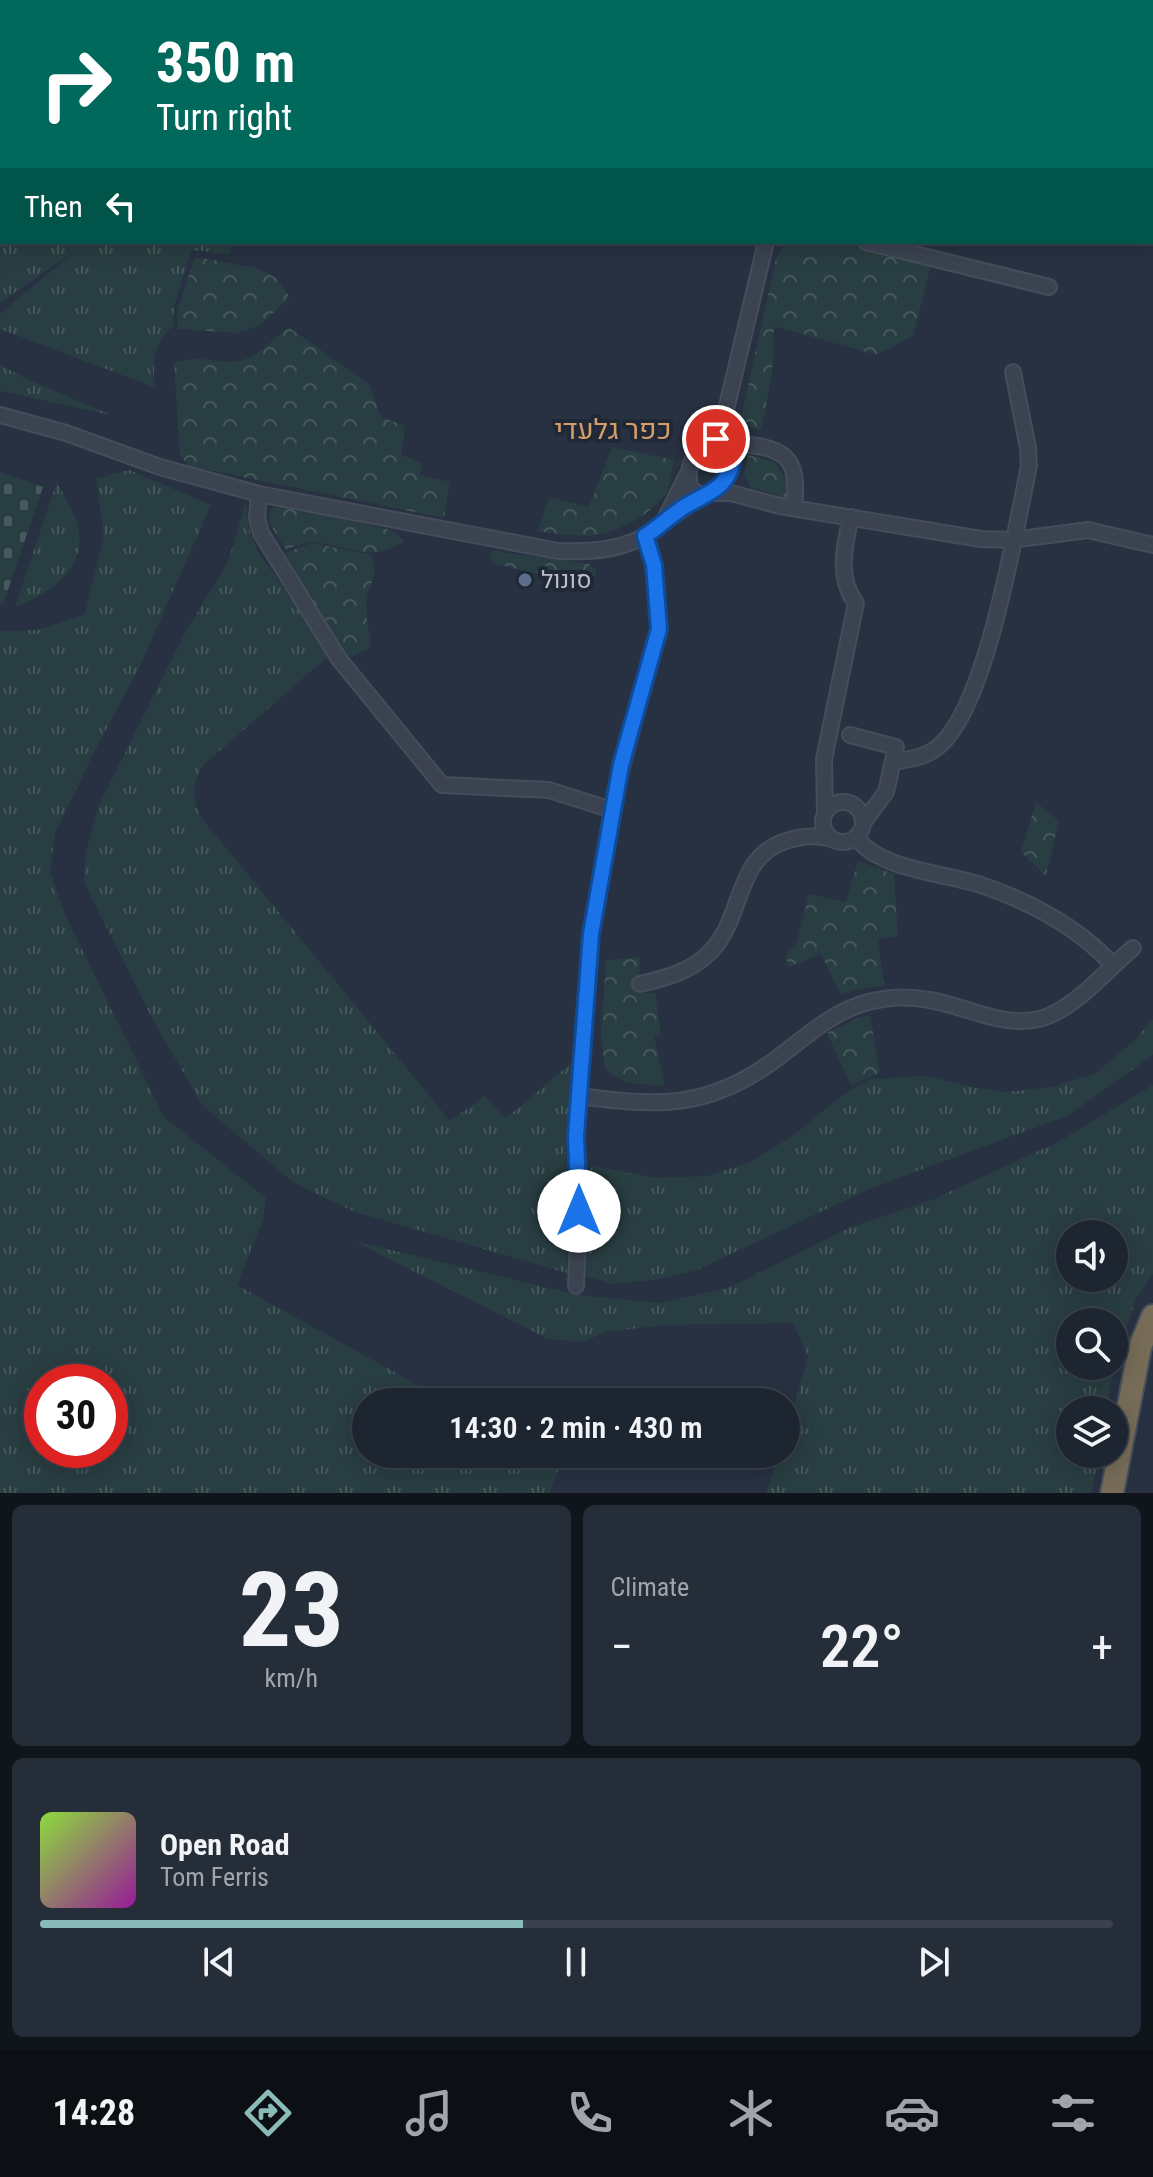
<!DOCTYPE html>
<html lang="en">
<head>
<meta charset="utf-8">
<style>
	:root { --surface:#1d2531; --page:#252d39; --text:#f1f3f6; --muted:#a0a5ab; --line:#3b424d; --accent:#8bbbb9 }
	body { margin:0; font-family:"Roboto Condensed",Heebo,sans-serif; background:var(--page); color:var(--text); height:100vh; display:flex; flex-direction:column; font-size:30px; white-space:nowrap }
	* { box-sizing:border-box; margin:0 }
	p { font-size:26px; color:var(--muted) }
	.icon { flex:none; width:44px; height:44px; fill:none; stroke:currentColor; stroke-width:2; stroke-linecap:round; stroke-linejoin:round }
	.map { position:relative; height:1493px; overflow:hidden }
	.drawer { display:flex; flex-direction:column; gap:12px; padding:12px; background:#10141b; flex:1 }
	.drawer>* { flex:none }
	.hud { position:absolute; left:0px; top:0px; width:1154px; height:244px; box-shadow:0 4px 20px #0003,0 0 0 2px var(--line); background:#00695c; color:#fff; overflow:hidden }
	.controls { position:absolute; left:1056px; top:1220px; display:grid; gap:16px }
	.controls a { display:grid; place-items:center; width:72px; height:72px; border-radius:50%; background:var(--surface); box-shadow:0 4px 20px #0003,0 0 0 2px var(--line); font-size:40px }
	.speed { position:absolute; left:24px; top:1364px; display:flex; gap:16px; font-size:40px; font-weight:700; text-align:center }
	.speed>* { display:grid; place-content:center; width:104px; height:104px; border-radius:50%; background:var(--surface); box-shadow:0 4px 20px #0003,0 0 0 2px var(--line); line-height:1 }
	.speed .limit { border:12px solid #d22; background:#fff; color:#111 }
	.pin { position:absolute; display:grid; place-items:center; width:68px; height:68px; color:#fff; margin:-34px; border:4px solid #fff; border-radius:50%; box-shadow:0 2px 8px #0007 }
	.me { position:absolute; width:88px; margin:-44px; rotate:0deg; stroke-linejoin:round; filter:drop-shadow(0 0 6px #0008) }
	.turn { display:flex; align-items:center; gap:28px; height:168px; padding:0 24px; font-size:36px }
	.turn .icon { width:104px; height:104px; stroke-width:2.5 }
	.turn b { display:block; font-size:56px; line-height:68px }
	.then { display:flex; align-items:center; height:76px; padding:0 24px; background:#0003; gap:16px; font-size:30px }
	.big { font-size:60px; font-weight:600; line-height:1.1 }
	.drawer .widget { flex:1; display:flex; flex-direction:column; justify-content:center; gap:12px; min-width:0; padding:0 28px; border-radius:12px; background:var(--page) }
	.drawer .dial { align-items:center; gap:0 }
	.dial b { font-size:104px; line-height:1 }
	.song { display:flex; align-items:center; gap:24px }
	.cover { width:96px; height:96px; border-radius:12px; background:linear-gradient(135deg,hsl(90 70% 55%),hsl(300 70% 35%)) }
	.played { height:8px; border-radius:4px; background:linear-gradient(90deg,var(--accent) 45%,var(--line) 45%) }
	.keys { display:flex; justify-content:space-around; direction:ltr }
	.heat { display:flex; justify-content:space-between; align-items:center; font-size:44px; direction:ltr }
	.drawer .tiles { flex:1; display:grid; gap:12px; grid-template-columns:1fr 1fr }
	.widget:last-child { grid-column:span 2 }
	.trip { position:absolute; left:352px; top:1388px; width:448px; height:80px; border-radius:40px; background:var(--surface); box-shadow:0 4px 20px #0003,0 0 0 2px var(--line); font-weight:600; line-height:80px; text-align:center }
	.tab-bar { display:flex; height:128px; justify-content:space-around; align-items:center; background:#0c0f14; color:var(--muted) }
	.tab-bar .icon { width:56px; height:56px }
	.tab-bar .selected { color:var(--accent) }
	.tab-bar b { font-size:36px; color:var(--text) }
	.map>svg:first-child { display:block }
	.grass { fill:url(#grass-tufts); fill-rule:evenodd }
	.forest { fill:url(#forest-crowns) }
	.cemetery { fill:url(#cemetery-stones) }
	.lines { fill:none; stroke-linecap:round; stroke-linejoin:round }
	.minor-casing { stroke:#454c5a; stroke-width:18 }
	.highway-casing { stroke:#464e5b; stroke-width:26 }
	.minor { stroke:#3b4351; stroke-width:14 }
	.highway { stroke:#776c58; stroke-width:22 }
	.route-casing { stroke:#114b97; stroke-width:20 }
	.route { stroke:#1a73e8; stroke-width:14 }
	.service-dot { fill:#5c6f8a; stroke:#202836; stroke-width:3 }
	.labels { text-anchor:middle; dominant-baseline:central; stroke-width:8; stroke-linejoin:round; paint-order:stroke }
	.poi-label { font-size:24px; fill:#b8becb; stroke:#202836; text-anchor:start }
	.quarter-label { font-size:28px; fill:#d49d6a; stroke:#202836 }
</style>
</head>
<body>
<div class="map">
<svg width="1153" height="1493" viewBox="0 0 1153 1493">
	<defs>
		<pattern id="grass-tufts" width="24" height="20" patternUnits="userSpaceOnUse" patternTransform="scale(2)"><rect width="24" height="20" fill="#293e42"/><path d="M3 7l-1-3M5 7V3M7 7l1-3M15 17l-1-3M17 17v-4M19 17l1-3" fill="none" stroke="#46585c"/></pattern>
		<pattern id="forest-crowns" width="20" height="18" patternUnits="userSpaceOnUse" patternTransform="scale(2)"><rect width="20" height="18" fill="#293e42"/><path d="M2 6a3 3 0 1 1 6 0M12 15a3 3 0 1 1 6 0" fill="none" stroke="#46585c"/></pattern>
		<pattern id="cemetery-stones" width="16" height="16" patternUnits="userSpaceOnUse" patternTransform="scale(2)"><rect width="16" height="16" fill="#293e42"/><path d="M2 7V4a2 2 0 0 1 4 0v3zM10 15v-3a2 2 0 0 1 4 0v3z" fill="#46585c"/></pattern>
	</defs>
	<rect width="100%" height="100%" fill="#273141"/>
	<path class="grass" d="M2 89V242H233L229 254 191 250 174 307 173 326C152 346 154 360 154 387L0 329V314L79 248 0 303Z
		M0 365 29 380 111 415 0 391Z
		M129 470 211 505 139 668 92 756 55 833 50 872 66 917 164 1117 266 1198 263 1219 237 1285 449 1402H366V1454H542L560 1465 550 1493H0V631L38 630 85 614 104 536 96 479ZM110 1382V1450H42V1382Z
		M57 481C63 494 71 507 76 520 92 566 52 593 15 607Z
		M246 503 250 533 260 555 332 653 201 767C193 785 191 797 200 816L450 1121 485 1096 506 1118 575 1060 566 1151 569 1203 567 1273 355 1212 294 1183 203 1106 155 1024 84 883 85 856 98 807 186 631 228 562Z
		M1153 1019V1055L1067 1116 869 1189 697 1270 654 1280 612 1284 586 1276 590 1165 655 1178 707 1176 750 1162 791 1137 844 1094 871 1079 927 1076 971 1087 1007 1092 1050 1087 1095 1074 1133 1042Z
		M1153 1085V1274L1136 1298 1114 1364V1322H1070V1366H1113L1107 1410H1070V1454H1100L1091 1493H766L779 1454H786V1434L808 1357 793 1323 664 1325 605 1332 583 1342 548 1339 354 1241 578 1295 660 1303 728 1288 851 1227 932 1200 1058 1142ZM1070 1234H1114V1278H1070Z"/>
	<path class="forest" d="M785 242H836L931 266 913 336 877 355 774 326 772 374 761 431 740 423 776 259Z
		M195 257 257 268 276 278 290 297 260 325 238 333 178 329 177 311Z
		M288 327 369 384 381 417 405 426 401 455 422 463 419 475 450 482 444 518 189 466 180 455 174 363C197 355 208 361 230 362 254 362 272 341 288 327Z
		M612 447 674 460C672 469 671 482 667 491 655 513 618 532 594 535 575 537 556 534 538 531L549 497 589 507Z
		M748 455 775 462 787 481 789 498 751 488 744 475Z
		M278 505 392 530 405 542C395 546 385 552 374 552 339 554 322 531 286 550L268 521 272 508Z
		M312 543 371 555C379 576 371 579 367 598 365 604 367 612 367 618 367 630 374 637 368 649L346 659 285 553Z
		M493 551 589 564 596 570 595 577 584 584H577L497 564 490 558Z
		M1036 802 1059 821 1046 876 1021 852Z
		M858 861 894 874 898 936 878 939 884 986 859 989 841 995 821 954 788 967 786 954 797 942 809 894 846 902Z
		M640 957 638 993H655L661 1035 654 1037 665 1085C642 1085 622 1085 605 1069L601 1035 606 960Z
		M870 1015 880 1073 851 1085 827 1033 856 1019Z"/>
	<path class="cemetery" d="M0 472 43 487 3 605 0 604Z"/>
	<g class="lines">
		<defs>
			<path id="minor" d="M874 0 878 2
				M150 2 152 0
				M459 2 460 0
				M787 2V0
				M1152 68H1153
				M1152 100H1153
				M1152 196H1153
				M866 242 1049 287
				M0 415 66 433 160 467 259 494 558 551C591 552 626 551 654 530 671 518 686 505 705 495
				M716 439 726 440 731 447C736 469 722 495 699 495L690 487C685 466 696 446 716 439Z
				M719 439 766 242
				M728 442C779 448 801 449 794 508
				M712 493H731L780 506 981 539 1012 540 1088 530 1153 545
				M259 494 257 518 261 533 339 659 442 785 549 790 612 810
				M666 517 687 475
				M850 735 896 747 886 792 863 823
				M893 762C910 759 925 758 939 746 987 706 1015 531 1029 466L1028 448 1013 372
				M823 822a20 20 0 1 1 40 0a20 20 0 1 1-40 0Z
				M825 814 824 759 856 603C837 579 844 545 851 517
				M856 837C879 870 945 873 981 885 1031 902 1078 927 1113 965
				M640 984C666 978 693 971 712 950 744 916 735 857 786 841 804 835 818 835 835 840
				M579 1096C661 1107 711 1109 780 1056 808 1035 834 1011 868 1002 888 997 909 996 929 1000 969 1006 1012 1034 1053 1014 1083 999 1108 969 1133 948
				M576 1286 580 1187 576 1136 591 934 616 789 659 629 654 565 645 536"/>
			<path id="highway" d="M1112 1493 1140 1347 1153 1316"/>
		</defs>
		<use href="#minor" class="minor-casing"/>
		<use href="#highway" class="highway-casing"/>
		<use href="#minor" class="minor"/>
		<use href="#highway" class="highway"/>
	</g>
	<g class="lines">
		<defs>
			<path id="route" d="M579 1211 576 1136 591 934 621 765 659 629 654 565 645 536C658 528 669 517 681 509 701 495 727 491 732 463 734 454 732 447 726 440L716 439"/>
		</defs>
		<use href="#route" class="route-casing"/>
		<use href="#route" class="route"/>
	</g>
	<circle class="service-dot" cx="525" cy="580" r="8"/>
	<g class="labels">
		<g class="poi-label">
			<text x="541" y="580">סונול</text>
		</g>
		<g class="quarter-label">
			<text x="613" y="429">כפר גלעדי</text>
		</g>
	</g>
</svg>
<div class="controls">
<a><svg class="icon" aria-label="sound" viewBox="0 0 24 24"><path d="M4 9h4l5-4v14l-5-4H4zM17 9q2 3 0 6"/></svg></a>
<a><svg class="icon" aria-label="search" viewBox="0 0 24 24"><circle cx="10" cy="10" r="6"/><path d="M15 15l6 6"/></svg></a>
<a><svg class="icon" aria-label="layers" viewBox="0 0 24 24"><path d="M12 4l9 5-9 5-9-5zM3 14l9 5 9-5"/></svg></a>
</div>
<div class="speed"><div class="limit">30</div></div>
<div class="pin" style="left:716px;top:439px;background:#d93025"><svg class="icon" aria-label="arrive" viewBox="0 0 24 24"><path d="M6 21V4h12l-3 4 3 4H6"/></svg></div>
<svg class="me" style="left:579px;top:1211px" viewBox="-20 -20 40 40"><circle r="19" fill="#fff"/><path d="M0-13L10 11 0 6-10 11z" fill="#1a73e8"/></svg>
<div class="trip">14:30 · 2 min · 430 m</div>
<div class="hud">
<div class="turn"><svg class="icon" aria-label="right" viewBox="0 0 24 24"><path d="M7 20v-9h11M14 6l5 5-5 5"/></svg><div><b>350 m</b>Turn right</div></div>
<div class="then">Then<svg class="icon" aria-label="left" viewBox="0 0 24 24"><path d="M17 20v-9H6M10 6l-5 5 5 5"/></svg></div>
</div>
</div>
<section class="drawer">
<div class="tiles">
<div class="widget dial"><b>23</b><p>km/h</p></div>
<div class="widget"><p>Climate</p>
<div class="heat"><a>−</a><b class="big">22°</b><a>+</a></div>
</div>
<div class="widget">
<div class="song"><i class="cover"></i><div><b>Open Road</b><p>Tom Ferris</p></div></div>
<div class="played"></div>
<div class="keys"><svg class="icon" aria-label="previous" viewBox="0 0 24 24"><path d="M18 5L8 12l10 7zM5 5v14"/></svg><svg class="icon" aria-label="pause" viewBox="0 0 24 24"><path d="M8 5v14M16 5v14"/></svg><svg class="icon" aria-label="next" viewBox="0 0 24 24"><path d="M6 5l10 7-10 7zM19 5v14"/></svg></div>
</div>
</div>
</section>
<nav class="tab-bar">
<b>14:28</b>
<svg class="icon selected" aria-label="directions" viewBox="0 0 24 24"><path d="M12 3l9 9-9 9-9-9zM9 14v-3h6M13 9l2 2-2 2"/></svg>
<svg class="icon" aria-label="music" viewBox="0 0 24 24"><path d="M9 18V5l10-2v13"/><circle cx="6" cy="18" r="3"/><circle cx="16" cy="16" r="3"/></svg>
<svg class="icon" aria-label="phone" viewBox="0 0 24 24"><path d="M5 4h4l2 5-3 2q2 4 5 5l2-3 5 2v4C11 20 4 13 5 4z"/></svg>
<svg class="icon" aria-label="climate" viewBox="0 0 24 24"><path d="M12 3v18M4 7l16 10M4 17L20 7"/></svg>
<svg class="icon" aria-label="car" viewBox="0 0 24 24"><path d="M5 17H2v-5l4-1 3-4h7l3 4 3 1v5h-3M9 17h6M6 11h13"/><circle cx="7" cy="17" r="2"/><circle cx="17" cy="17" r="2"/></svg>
<svg class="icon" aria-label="filters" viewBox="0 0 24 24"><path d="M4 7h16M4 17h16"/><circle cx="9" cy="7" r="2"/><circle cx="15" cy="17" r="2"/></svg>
</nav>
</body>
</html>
